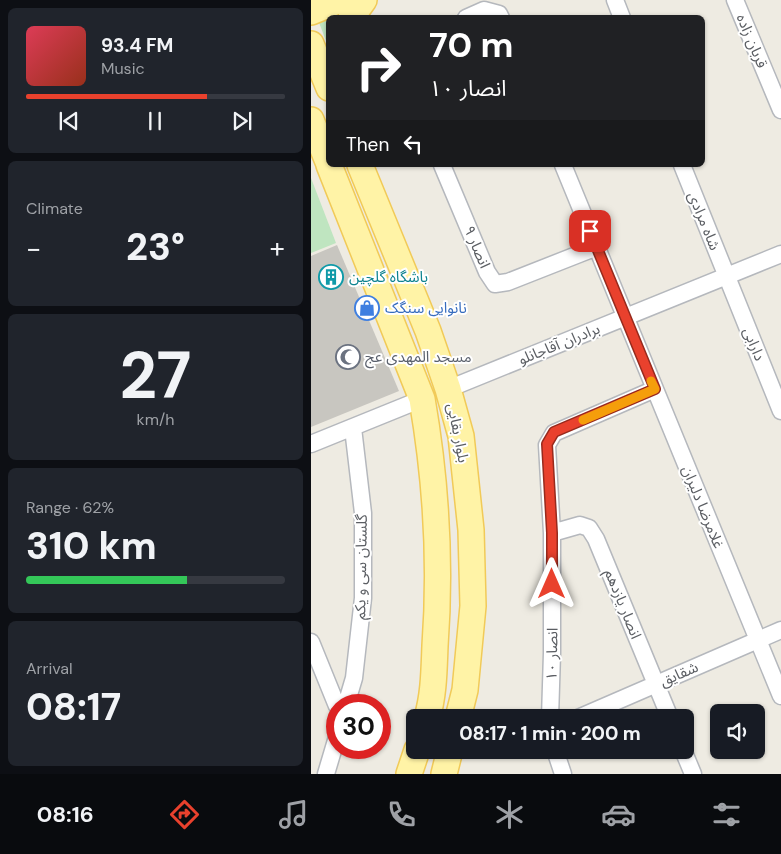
<!DOCTYPE html>
<html lang="en">
<head>
<meta charset="utf-8">
<style>
	:root { --surface:#171b24; --page:#20242c; --text:#f1f3f6; --muted:#9ea1a6; --line:#363941; --accent:#e9412d }
	body { margin:0; font-family:"DM Sans","Noto Sans Arabic",sans-serif; background:var(--page); color:var(--text); height:100vh; display:flex; flex-direction:column; font-size:19px; white-space:nowrap }
	* { box-sizing:border-box; margin:0 }
	p { font-size:16px; color:var(--muted) }
	.icon { flex:none; width:28px; height:28px; fill:none; stroke:currentColor; stroke-width:2; stroke-linecap:round; stroke-linejoin:round }
	.map { position:relative; flex:1; overflow:hidden }
	.drawer { display:flex; flex-direction:column; gap:8px; padding:8px; background:#0d0f14; width:311px }
	.drawer>* { flex:none }
	.top-card { position:absolute; left:15px; top:15px; width:379px; height:152px; border-radius:8px; box-shadow:0 1px 4px #0004; background:#202124; color:#fff; overflow:hidden }
	.buttons { position:absolute; left:399px; top:704px; display:grid; gap:10px }
	.buttons a { display:grid; place-items:center; width:55px; height:55px; border-radius:8px; background:var(--surface); box-shadow:0 1px 4px #0004; font-size:25px }
	.speed { position:absolute; left:15px; top:694px; display:flex; gap:10px; font-size:25px; font-weight:700; text-align:center }
	.speed>* { display:grid; place-content:center; width:65px; height:65px; border-radius:50%; background:var(--surface); box-shadow:0 1px 4px #0004; line-height:1 }
	.speed .limit { border:8px solid #d22; background:#fff; color:#111 }
	.pin { position:absolute; display:grid; place-items:center; width:42px; height:42px; color:#fff; margin:-21px; border-radius:10px; box-shadow:0 2px 8px #0006 }
	.me { position:absolute; width:55px; margin:-28px; rotate:0deg; stroke-linejoin:round; filter:drop-shadow(0 0 4px #0008) }
	.turn { display:flex; align-items:center; gap:18px; height:105px; padding:0 20px; font-size:22px }
	.turn .icon { width:65px; height:65px; stroke-width:2.5 }
	.turn b { display:block; font-size:35px; line-height:42px }
	.then { display:flex; align-items:center; height:48px; padding:0 20px; background:#0003; gap:10px; font-size:19px }
	.big { font-size:38px; font-weight:800; line-height:1.1 }
	.drawer .card { flex:1; display:flex; flex-direction:column; justify-content:center; gap:8px; min-width:0; padding:0 18px; border-radius:8px; background:var(--page) }
	.drawer .dial { align-items:center; gap:0 }
	.dial b { font-size:65px; line-height:1 }
	.song { display:flex; align-items:center; gap:15px }
	.cover { width:60px; height:60px; border-radius:8px; background:linear-gradient(135deg,hsl(350 70% 55%),hsl(10 70% 35%)) }
	.played { height:5px; border-radius:2px; background:linear-gradient(90deg,var(--accent) 70%,var(--line) 70%) }
	.keys { display:flex; justify-content:space-around; direction:ltr }
	.heat { display:flex; justify-content:space-between; align-items:center; font-size:28px; direction:ltr }
	.charge { height:8px; border-radius:4px; background:linear-gradient(90deg,#34c759 62%,var(--line) 0) }
	.trip { position:absolute; left:95px; top:709px; width:288px; height:50px; border-radius:8px; background:var(--surface); box-shadow:0 1px 4px #0004; font-weight:800; line-height:50px; text-align:center }
	.tab-bar { display:flex; height:80px; justify-content:space-around; align-items:center; background:#090b0e; color:var(--muted) }
	.tab-bar .icon { width:35px; height:35px }
	.tab-bar .active { color:var(--accent) }
	.tab-bar b { font-size:22px; color:var(--text) }
	main { display:flex; flex:1; min-height:0 }
	.map>svg:first-child { display:block }
	.green { fill:#bfe5c0 }
	.building { fill:#c8c6c0 }
	.lines { fill:none; stroke-linecap:round; stroke-linejoin:round }
	.minor-casing { stroke:#b5b8bd; stroke-width:19 }
	.primary-casing { stroke:#f1ca58; stroke-width:28 }
	.minor { stroke:#fff; stroke-width:16 }
	.primary { stroke:#fff3a6; stroke-width:25 }
	.route-casing { stroke:#972a1d; stroke-width:12 }
	.route { stroke:#e9412d; stroke-width:9 }
	.slow { stroke:#f59e0b; stroke-width:9 }
	.labels { text-anchor:middle; dominant-baseline:central; stroke-width:4; stroke-linejoin:round; paint-order:stroke }
	.street-label { font-size:15px; fill:#5b5e63; stroke:#fff }
	.culture-label { font-size:15px; fill:#0d838f; stroke:#fff; text-anchor:start }
	.shop-label { font-size:15px; fill:#366cbe; stroke:#fff; text-anchor:start }
	.worship-label { font-size:15px; fill:#5b616d; stroke:#fff; text-anchor:start }
</style>
</head>
<body>
<main>
<section class="drawer">
<div class="card">
<div class="song"><i class="cover"></i><div><b>93.4 FM</b><p>Music</p></div></div>
<div class="played"></div>
<div class="keys"><svg class="icon" aria-label="previous" viewBox="0 0 24 24"><path d="M18 5L8 12l10 7zM5 5v14"/></svg><svg class="icon" aria-label="pause" viewBox="0 0 24 24"><path d="M8 5v14M16 5v14"/></svg><svg class="icon" aria-label="next" viewBox="0 0 24 24"><path d="M6 5l10 7-10 7zM19 5v14"/></svg></div>
</div>
<div class="card"><p>Climate</p>
<div class="heat"><a>−</a><b class="big">23°</b><a>+</a></div>
</div>
<div class="card dial"><b>27</b><p>km/h</p></div>
<div class="card"><p>Range · 62%</p><b class="big">310 km</b><div class="charge"></div></div>
<div class="card"><p>Arrival</p><b class="big">08:17</b></div>
</section>
<div class="map">
<svg width="470" height="774" viewBox="0 0 470 774">
	<rect width="100%" height="100%" fill="#eeebe2"/>
	<path class="green" d="M43 4 34 17 18 18 17 46 7 20Z
		M0 178 25 243 0 253Z"/>
	<path class="building" d="M26 245 88 391 0 427V256Z"/>
	<g class="lines">
		<defs>
			<path id="minor" d="M304 0 311 18
				M424 0 470 110
				M155 18 173 10 188 14 190 18
				M131 165 176 272 184 284 197 282 286 247
				M252 165 470 696
				M371 165 470 411
				M137 389 470 254
				M0 444 111 399
				M241 533 269 525 278 528 285 539 359 718
				M0 642 26 706
				M35 705 43 678 52 598V513L42 428
				M239 718 241 653V533L236 445 243 433 344 389
				M267 718 470 630
				M244 750 252 774
				M372 750 382 774
				M15 774 26 737"/>
			<path id="primary" d="M0 12 29 0
				M40 18 53 0
				M0 44 18 88
				M0 120 18 164
				M18 165 111 399C125 480 130 564 124 646 123 670 123 694 116 718
				M49 165 117 331 137 389 150 436 160 530 162 606 154 690 147 718
				M98 774 106 750
				M133 774 139 750"/>
		</defs>
		<use href="#minor" class="minor-casing"/>
		<use href="#primary" class="primary-casing"/>
		<use href="#minor" class="minor"/>
		<use href="#primary" class="primary"/>
	</g>
	<g class="lines">
		<defs>
			<path id="route" d="M241 584V533L236 444 243 432 344 389 279 231"/>
		</defs>
		<use href="#route" class="route-casing"/>
		<use href="#route" class="route"/>
		<path class="slow" d="M272 420 344 389 340 381"/>
	</g>
	<defs>
		<symbol id="building-ring" viewBox="-11 -11 22 22"><circle r="9.5" fill="#fff" stroke="#0f9aa8" stroke-width="1.5"/><path d="M-4-6H4V6H1V3H-1V6H-4ZM-2.5-4.3h1.7v1.8h-1.7ZM.8-4.3h1.7v1.8H.8ZM-2.5-1h1.7V.8h-1.7ZM.8-1h1.7V.8H.8Z" fill="#0f9aa8"/></symbol>
		<symbol id="shop-ring" viewBox="-11 -11 22 22"><circle r="9.5" fill="#fff" stroke="#3f7fe0" stroke-width="1.5"/><path d="M-5-2.5h2.3a2.7 3.5 0 0 1 5.4 0H5L5.5 6h-11ZM-1.5-2.5h3a1.5 2.3 0 0 0-3 0Z" fill="#3f7fe0"/></symbol>
		<symbol id="mosque-ring" viewBox="-11 -11 22 22"><circle r="9.5" fill="#fff" stroke="#6b7280" stroke-width="1.5"/><path d="M3.5-4.9A6 6 0 1 0 3.5 4.9A5 5 0 1 1 3.5-4.9Z" fill="#6b7280"/></symbol>
	</defs>
	<g fill-rule="evenodd">
		<use href="#building-ring" x="6" y="263" width="28" height="28"/>
		<use href="#shop-ring" x="42" y="294" width="28" height="28"/>
		<use href="#mosque-ring" x="23" y="343" width="28" height="28"/>
	</g>
	<g class="labels">
		<g class="street-label">
			<text transform="translate(441 41) rotate(67)">قربان زاده</text>
			<text transform="translate(393 221) rotate(68)">شاه مرادی</text>
			<text transform="translate(166 247) rotate(67)">انصار ۹</text>
			<text transform="translate(248 344) rotate(-22)">برادران آقاجانلو</text>
			<text transform="translate(443 344) rotate(68)">دارابی</text>
			<text transform="translate(147 433) rotate(79)">بلوار بقایی</text>
			<text transform="translate(392 507) rotate(68)">غلامرضا دلیران</text>
			<text transform="translate(50 567) rotate(-89)">گلستان سی و یکم</text>
			<text transform="translate(312 604) rotate(68)">انصار یازدهم</text>
			<text transform="translate(241 654) rotate(-89)">انصار ۱۰</text>
			<text transform="translate(368 674) rotate(-23)">شقایق</text>
		</g>
		<g class="culture-label">
			<text x="38" y="277">باشگاه گلچین</text>
		</g>
		<g class="shop-label">
			<text x="74" y="308">نانوایی سنگک</text>
		</g>
		<g class="worship-label">
			<text x="54" y="357">مسجد المهدی عج</text>
		</g>
	</g>
</svg>
<div class="buttons">
<a><svg class="icon" aria-label="sound" viewBox="0 0 24 24"><path d="M4 9h4l5-4v14l-5-4H4zM17 9q2 3 0 6"/></svg></a>
</div>
<div class="speed"><div class="limit">30</div></div>
<div class="pin" style="left:279px;top:231px;background:#d93025"><svg class="icon" aria-label="arrive" viewBox="0 0 24 24"><path d="M6 21V4h12l-3 4 3 4H6"/></svg></div>
<svg class="me" style="left:241px;top:584px" viewBox="-20 -20 40 40"><path d="M0-17L14 15 0 8-14 15z" fill="#e9412d" stroke="#fff" stroke-width="4"/></svg>
<div class="trip">08:17 · 1 min · 200 m</div>
<div class="top-card">
<div class="turn"><svg class="icon" aria-label="right" viewBox="0 0 24 24"><path d="M7 20v-9h11M14 6l5 5-5 5"/></svg><div><b>70 m</b>انصار ۱۰</div></div>
<div class="then">Then<svg class="icon" aria-label="left" viewBox="0 0 24 24"><path d="M17 20v-9H6M10 6l-5 5 5 5"/></svg></div>
</div>
</div>
</main>
<nav class="tab-bar">
<b>08:16</b>
<svg class="icon active" aria-label="directions" viewBox="0 0 24 24"><path d="M12 3l9 9-9 9-9-9zM9 14v-3h6M13 9l2 2-2 2"/></svg>
<svg class="icon" aria-label="music" viewBox="0 0 24 24"><path d="M9 18V5l10-2v13"/><circle cx="6" cy="18" r="3"/><circle cx="16" cy="16" r="3"/></svg>
<svg class="icon" aria-label="phone" viewBox="0 0 24 24"><path d="M5 4h4l2 5-3 2q2 4 5 5l2-3 5 2v4C11 20 4 13 5 4z"/></svg>
<svg class="icon" aria-label="climate" viewBox="0 0 24 24"><path d="M12 3v18M4 7l16 10M4 17L20 7"/></svg>
<svg class="icon" aria-label="car" viewBox="0 0 24 24"><path d="M5 17H2v-5l4-1 3-4h7l3 4 3 1v5h-3M9 17h6M6 11h13"/><circle cx="7" cy="17" r="2"/><circle cx="17" cy="17" r="2"/></svg>
<svg class="icon" aria-label="filters" viewBox="0 0 24 24"><path d="M4 7h16M4 17h16"/><circle cx="9" cy="7" r="2"/><circle cx="15" cy="17" r="2"/></svg>
</nav>
</body>
</html>
